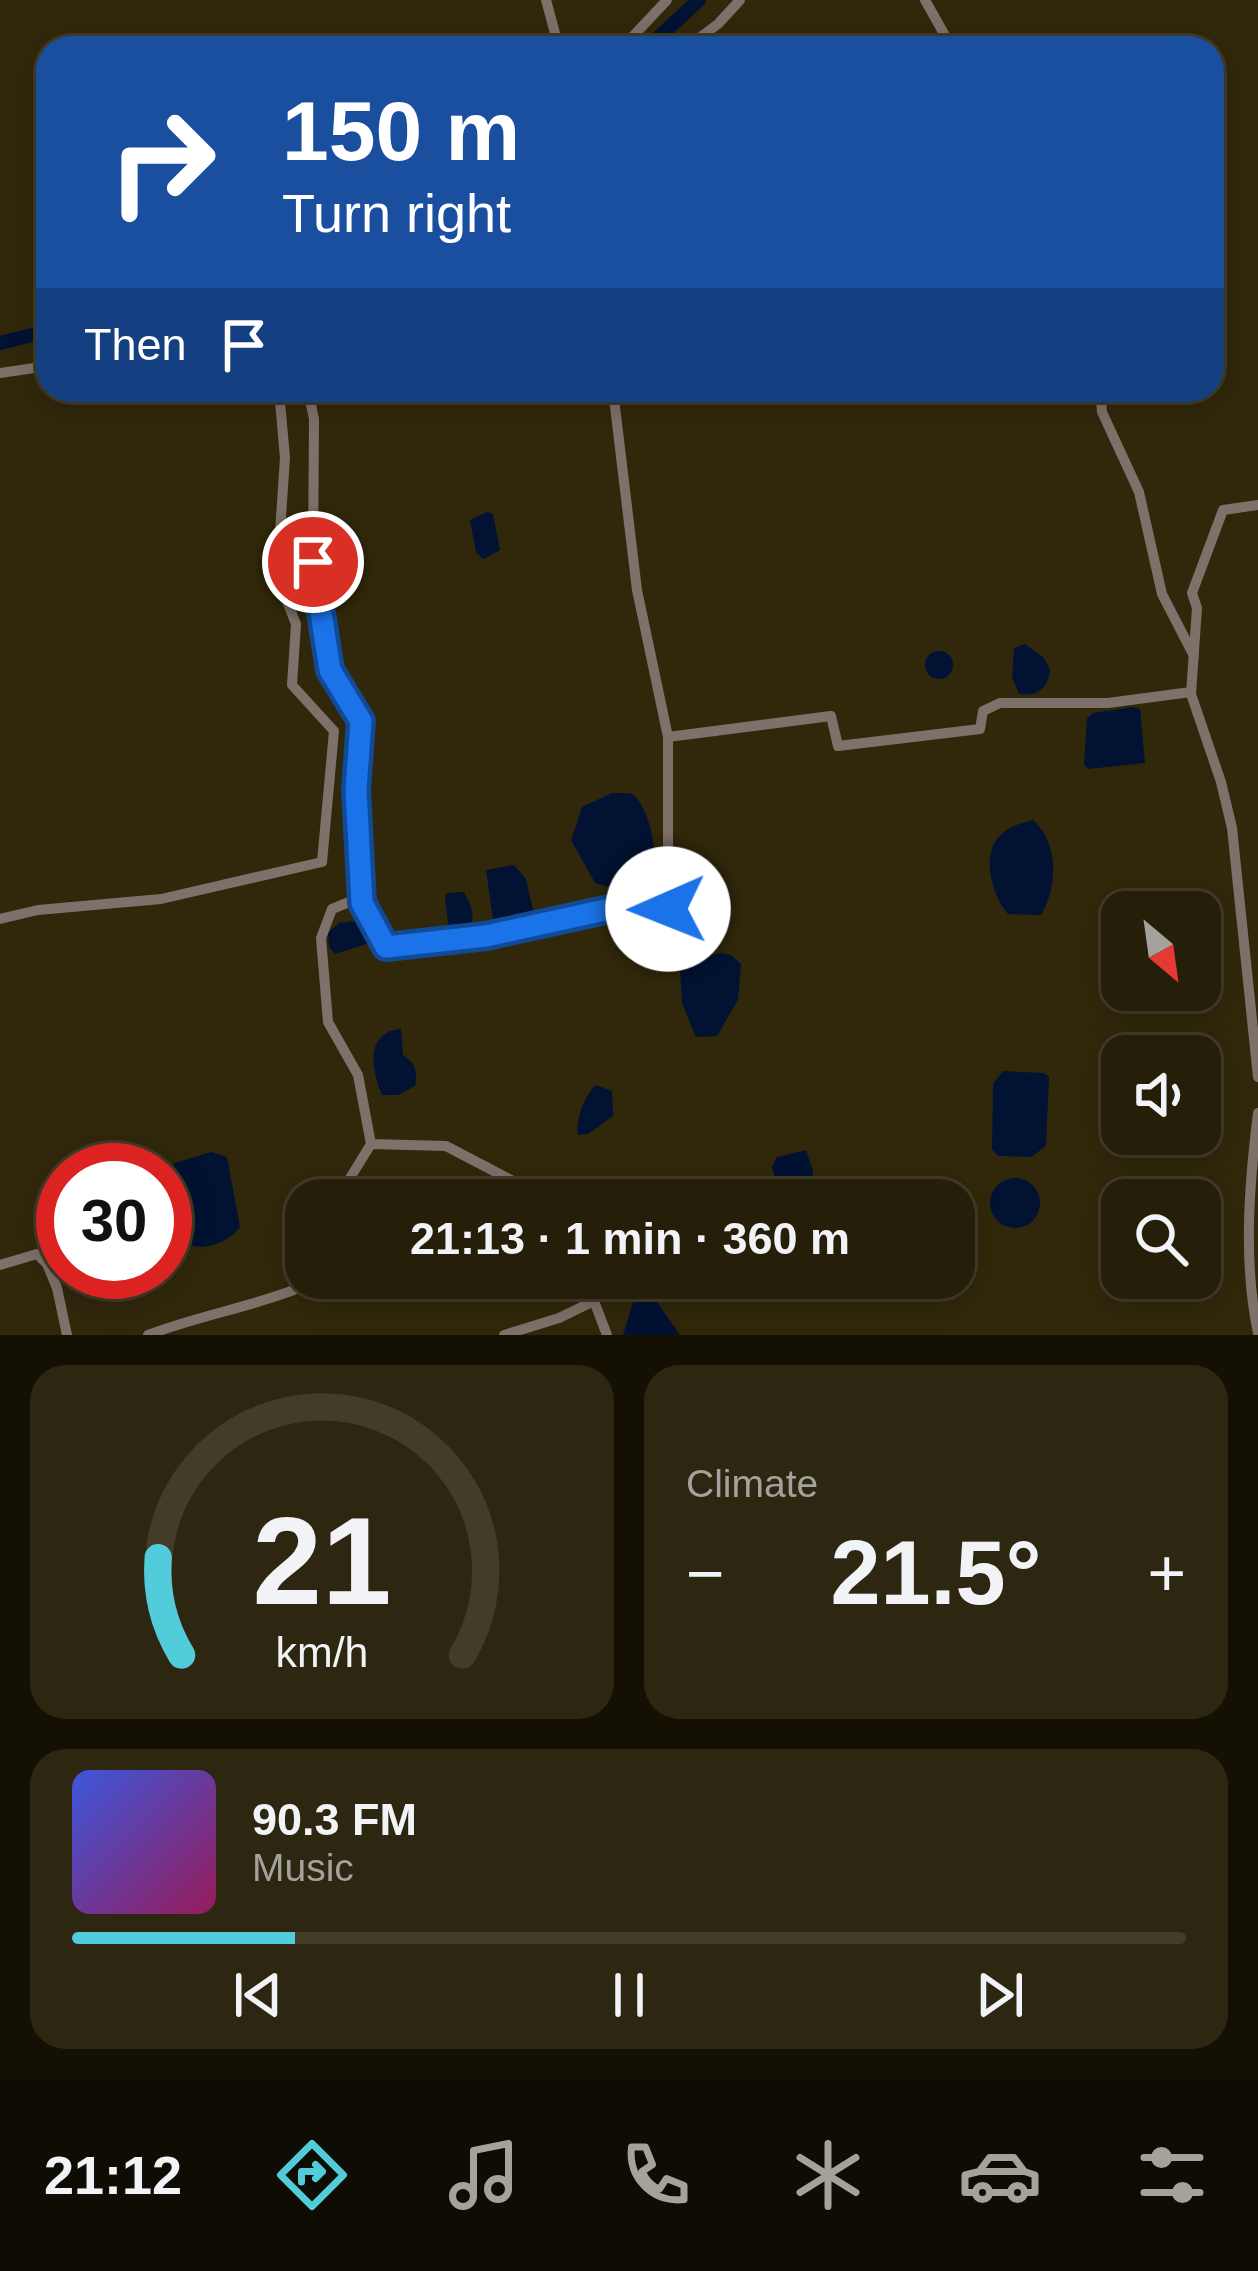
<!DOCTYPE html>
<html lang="en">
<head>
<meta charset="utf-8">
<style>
	:root { --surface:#251e08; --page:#2d2712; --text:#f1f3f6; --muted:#a3a29c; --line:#423c29; --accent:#52cbda }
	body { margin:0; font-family:Arial,sans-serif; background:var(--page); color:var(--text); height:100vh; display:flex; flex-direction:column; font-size:45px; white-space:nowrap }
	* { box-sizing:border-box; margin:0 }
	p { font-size:39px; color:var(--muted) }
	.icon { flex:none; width:66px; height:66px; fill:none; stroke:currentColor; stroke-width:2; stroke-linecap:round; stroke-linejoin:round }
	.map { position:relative; height:1335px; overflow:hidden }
	.side { display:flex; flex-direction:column; gap:30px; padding:30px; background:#141004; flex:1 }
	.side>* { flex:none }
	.banner { position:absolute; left:36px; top:36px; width:1188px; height:366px; border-radius:36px; box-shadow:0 6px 30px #0003,0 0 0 3px var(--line); background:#1a4fa0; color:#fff; overflow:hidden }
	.needle { width:78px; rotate:151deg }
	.buttons { position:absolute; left:1101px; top:891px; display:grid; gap:24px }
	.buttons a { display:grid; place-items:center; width:120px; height:120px; border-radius:24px; background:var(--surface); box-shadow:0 6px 30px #0003,0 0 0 3px var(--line); font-size:60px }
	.speed { position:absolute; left:36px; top:1143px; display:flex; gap:24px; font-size:60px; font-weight:700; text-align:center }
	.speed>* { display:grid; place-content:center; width:156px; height:156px; border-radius:50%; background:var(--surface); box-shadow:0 6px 30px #0003,0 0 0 3px var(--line); line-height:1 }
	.speed .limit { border:18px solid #d22; background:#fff; color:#111 }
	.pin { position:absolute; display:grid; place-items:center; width:102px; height:102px; color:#fff; margin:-51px; border:6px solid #fff; border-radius:50%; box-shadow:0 3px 12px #0007 }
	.me { position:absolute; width:132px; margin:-66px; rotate:269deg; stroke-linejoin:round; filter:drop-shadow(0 0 9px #0008) }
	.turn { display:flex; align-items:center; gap:42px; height:252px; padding:0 48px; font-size:54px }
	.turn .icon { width:156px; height:156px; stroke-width:2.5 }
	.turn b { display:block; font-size:84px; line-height:102px }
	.then { display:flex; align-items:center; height:114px; padding:0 48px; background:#0003; gap:24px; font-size:45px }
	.big { font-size:90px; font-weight:600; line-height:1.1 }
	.side .widget { flex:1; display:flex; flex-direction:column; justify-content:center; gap:18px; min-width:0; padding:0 42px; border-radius:36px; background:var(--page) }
	.side .dial { align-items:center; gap:0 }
	.dial svg { height:312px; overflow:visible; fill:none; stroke:var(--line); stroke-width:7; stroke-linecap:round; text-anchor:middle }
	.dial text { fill:var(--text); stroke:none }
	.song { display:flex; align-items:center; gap:36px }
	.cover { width:144px; height:144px; border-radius:18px; background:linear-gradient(135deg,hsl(230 70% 55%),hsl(330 70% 35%)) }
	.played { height:12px; border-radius:6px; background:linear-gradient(90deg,var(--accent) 20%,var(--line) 20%) }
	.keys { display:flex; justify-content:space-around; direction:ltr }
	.heat { display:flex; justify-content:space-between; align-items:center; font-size:66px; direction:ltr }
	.side .tiles { flex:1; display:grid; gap:30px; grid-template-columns:1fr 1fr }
	.widget:last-child { grid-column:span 2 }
	.trip { position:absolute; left:285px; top:1179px; width:690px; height:120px; border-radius:36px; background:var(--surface); box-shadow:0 6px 30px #0003,0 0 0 3px var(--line); font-weight:600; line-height:120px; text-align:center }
	.menu { display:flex; height:192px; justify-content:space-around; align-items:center; background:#0f0c03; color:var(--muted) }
	.menu .icon { width:84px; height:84px }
	.menu .on { color:var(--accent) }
	.menu b { font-size:54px; color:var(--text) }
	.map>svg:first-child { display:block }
	.water { fill:#011232 }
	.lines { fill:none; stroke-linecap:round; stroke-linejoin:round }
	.canal { stroke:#011232; stroke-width:14 }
	.street { stroke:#7e7169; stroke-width:10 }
	.route-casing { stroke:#114b97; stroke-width:30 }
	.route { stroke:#1a73e8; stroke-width:21 }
</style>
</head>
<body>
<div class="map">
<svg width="1258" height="1335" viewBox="0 0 1258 1335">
	<rect width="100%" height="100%" fill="#31280b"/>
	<path class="water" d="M487 512 493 514 500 550 484 559 476 553 470 520Z
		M1025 644 1043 657 1050 669C1049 688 1037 697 1019 694L1012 677 1014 648Z
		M925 665a14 14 0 1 1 28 0a14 14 0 1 1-28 0Z
		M1133 707 1140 709 1145 763 1088 769 1084 764 1087 718 1093 713Z
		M612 793C614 793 631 793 632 794 649 801 686 914 595 883L571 840 582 807Z
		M1033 820C1059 843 1058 886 1041 915L1008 914C991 894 979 850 1004 832 1012 825 1023 823 1033 820Z
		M514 865 526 879 534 914 511 926 493 920 486 870Z
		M464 892C470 904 477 914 469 928L449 932 445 897 447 893Z
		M354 921 365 922 369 928 367 944 335 954 329 947 328 933 339 923Z
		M721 953 731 955 741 964 738 1000 717 1036 696 1037 682 1003 680 969 690 960Z
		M401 1029 403 1055C415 1063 418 1071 415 1086L398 1095H382C371 1069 365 1032 401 1029Z
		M1003 1071 1044 1073 1049 1077 1046 1146 1031 1157 998 1156 992 1149 993 1084Z
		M596 1085 612 1091 613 1116 588 1134 578 1135C575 1120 585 1095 596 1085Z
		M806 1150 813 1171 811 1200H781L772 1167 777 1157Z
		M211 1152 227 1157 240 1227C226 1245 196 1255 179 1238L167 1174 175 1163Z
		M990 1203a25 25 0 1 1 50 0a25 25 0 1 1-50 0Z
		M482 1184 488 1185 499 1200H443L444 1193Z
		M644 1295 657 1302 680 1335H623L634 1299Z"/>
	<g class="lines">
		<path class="canal" d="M647 48 699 0
			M0 343 48 331"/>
		<path class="street" d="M546 0 559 48
			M925 0 952 48
			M622 48 667 0
			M686 48 718 24 740 0
			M0 373 48 366
			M308 390 314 419 313 561 330 671 361 721 356 790 362 903 359 898 332 909 321 938 328 1022 358 1075 371 1144 446 1146 532 1191 536 1200
			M1100 390 1102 412 1139 492 1162 594 1194 656
			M1258 505 1223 510 1192 593 1197 608 1191 694 1221 782 1232 828 1258 1077
			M668 737 831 716 838 746 980 729 983 711 1000 703H1108L1191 692
			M362 903 387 947 486 936 628 905 668 909V737L637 590 613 390
			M0 919 38 910 161 899 322 862 334 731 292 685 296 624 277 576 285 458 279 390
			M1258 1113C1249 1185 1243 1262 1258 1333
			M345 1200 347 1183 371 1144
			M0 1265 37 1254 47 1264 57 1288 67 1335
			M576 1278 594 1301 607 1335
			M148 1335C205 1313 266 1305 322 1278
			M504 1335 559 1318 594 1301"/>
	</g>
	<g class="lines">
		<defs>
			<path id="route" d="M313 562 330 670 361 721 356 790 362 903 386 947 486 936 628 905 668 909"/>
		</defs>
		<use href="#route" class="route-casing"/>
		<use href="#route" class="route"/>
	</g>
</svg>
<div class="buttons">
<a><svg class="needle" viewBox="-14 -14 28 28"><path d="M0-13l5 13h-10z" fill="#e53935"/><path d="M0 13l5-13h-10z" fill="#a3a29c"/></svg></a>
<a><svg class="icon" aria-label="sound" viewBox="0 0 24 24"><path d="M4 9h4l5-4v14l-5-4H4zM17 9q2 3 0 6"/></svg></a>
<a><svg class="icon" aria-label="search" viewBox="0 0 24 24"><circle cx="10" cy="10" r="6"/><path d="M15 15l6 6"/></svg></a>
</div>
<div class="speed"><div class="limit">30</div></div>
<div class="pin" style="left:313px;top:562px;background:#d93025"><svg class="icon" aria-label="arrive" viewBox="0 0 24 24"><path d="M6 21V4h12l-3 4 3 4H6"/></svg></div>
<svg class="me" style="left:668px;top:909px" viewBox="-20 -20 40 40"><circle r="19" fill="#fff"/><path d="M0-13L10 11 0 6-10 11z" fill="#1a73e8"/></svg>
<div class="trip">21:13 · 1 min · 360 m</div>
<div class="banner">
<div class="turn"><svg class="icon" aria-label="right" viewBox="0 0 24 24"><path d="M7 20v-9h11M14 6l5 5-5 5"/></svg><div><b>150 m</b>Turn right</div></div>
<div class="then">Then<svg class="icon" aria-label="arrive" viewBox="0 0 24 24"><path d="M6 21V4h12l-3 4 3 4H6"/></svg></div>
</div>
</div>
<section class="side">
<div class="tiles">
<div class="widget dial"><svg viewBox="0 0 100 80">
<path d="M14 69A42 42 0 1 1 86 69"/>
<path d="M14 69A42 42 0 0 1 8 44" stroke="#52cbda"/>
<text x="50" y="56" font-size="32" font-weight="700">21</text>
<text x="50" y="72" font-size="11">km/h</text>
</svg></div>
<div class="widget"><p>Climate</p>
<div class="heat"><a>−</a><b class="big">21.5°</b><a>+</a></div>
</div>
<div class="widget">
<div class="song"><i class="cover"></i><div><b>90.3 FM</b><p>Music</p></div></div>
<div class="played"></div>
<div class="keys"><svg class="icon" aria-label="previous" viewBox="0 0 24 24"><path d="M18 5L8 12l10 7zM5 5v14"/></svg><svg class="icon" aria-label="pause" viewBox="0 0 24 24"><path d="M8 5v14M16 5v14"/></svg><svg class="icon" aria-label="next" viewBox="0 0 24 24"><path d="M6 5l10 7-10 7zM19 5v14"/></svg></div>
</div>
</div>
</section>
<nav class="menu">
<b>21:12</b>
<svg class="icon on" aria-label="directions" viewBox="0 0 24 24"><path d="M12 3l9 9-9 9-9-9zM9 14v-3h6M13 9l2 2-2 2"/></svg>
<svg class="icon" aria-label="music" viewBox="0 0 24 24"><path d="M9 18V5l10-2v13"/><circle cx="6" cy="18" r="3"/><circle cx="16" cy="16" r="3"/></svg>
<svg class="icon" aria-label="phone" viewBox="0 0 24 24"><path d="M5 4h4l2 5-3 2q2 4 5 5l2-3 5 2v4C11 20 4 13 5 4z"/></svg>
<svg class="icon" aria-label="climate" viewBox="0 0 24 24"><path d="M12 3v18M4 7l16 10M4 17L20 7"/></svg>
<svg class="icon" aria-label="car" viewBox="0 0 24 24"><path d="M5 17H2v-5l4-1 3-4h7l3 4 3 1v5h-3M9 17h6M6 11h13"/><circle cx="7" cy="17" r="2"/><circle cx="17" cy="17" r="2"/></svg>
<svg class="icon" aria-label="filters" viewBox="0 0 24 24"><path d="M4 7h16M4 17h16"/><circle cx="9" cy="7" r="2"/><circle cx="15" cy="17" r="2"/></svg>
</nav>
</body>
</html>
